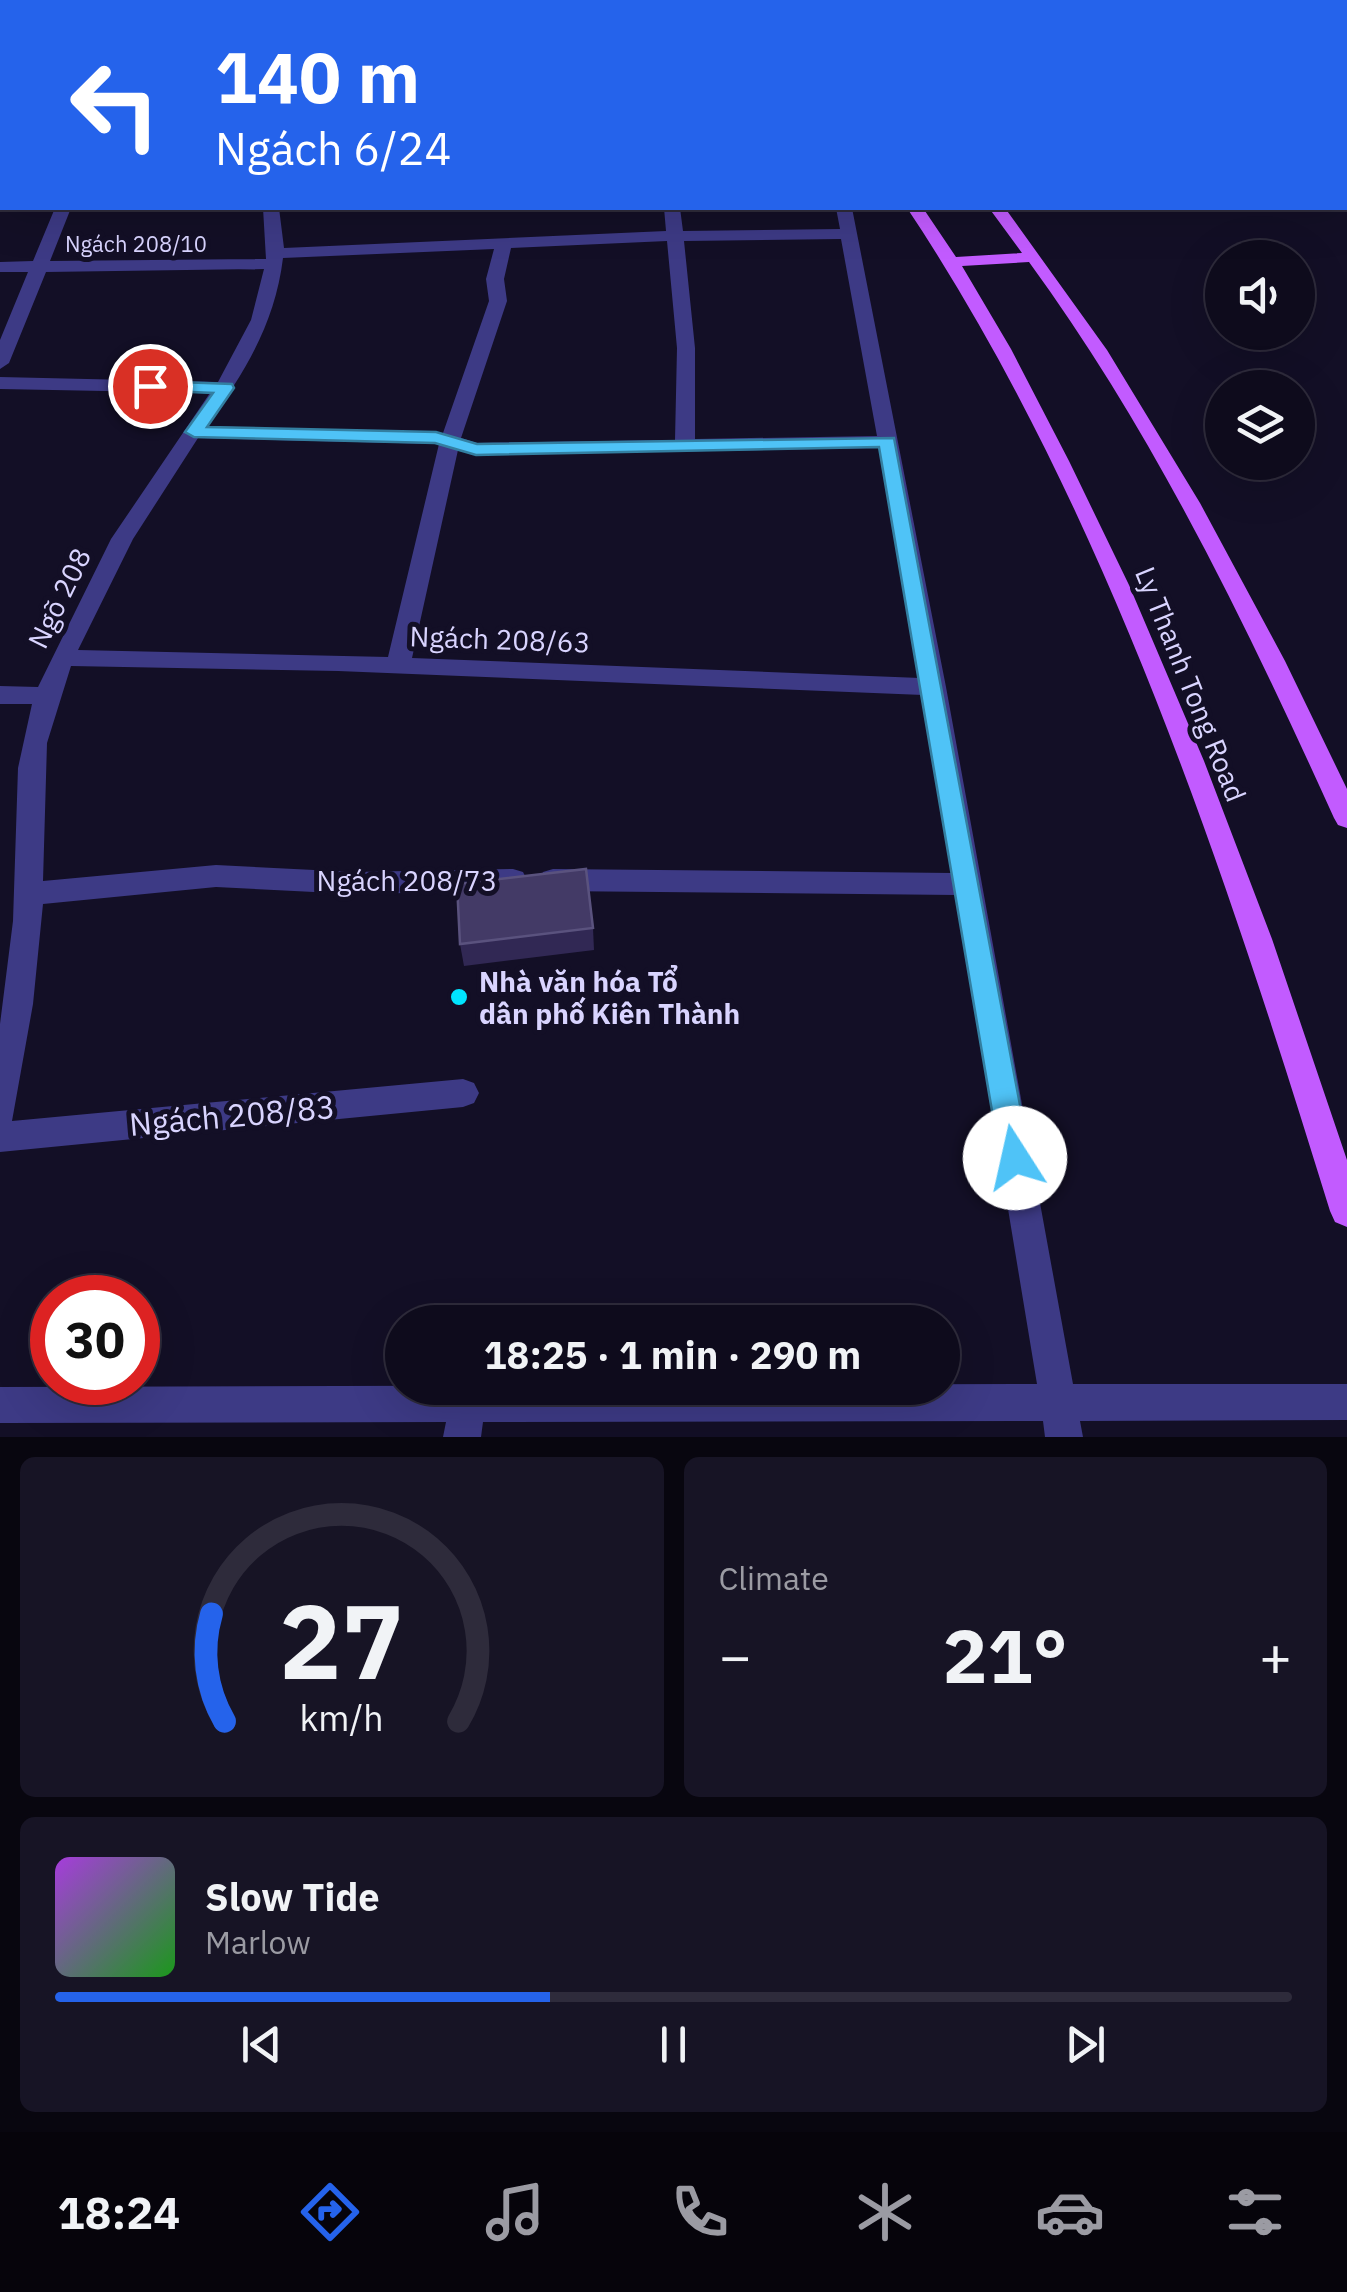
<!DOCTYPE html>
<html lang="en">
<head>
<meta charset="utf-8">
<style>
	:root { --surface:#0e0b1c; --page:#171425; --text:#f1f3f6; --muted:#9b9ba3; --line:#2e2b3b; --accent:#2563eb }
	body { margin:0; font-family:"IBM Plex Sans",sans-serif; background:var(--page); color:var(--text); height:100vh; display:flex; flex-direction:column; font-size:38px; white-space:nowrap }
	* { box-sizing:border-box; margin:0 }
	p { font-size:32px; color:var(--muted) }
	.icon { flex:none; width:55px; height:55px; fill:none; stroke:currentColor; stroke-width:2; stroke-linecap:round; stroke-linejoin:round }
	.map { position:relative; height:1437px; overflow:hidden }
	.panel { display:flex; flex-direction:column; gap:20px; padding:20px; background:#08060f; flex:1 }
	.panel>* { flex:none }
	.top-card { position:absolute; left:0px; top:0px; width:1348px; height:210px; box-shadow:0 10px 40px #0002,0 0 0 2px var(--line); background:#2563eb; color:#fff; overflow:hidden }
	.fabs { position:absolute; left:1205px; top:240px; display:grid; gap:20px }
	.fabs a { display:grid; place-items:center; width:110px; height:110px; border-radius:50%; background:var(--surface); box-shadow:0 10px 40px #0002,0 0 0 2px var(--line); font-size:50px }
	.speed { position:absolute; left:30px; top:1275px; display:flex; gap:20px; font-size:50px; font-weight:700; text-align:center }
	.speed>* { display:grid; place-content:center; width:130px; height:130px; border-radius:50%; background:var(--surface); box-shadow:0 10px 40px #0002,0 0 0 2px var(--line); line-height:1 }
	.speed .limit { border:15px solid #d22; background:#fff; color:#111 }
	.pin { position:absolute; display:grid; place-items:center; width:85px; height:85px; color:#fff; margin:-42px; border:5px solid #fff; border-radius:50%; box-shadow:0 2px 10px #0007 }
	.me { position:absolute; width:110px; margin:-55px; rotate:350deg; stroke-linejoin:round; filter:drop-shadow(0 0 8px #0008) }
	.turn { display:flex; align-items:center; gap:35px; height:210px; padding:0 50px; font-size:45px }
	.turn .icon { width:130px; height:130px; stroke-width:2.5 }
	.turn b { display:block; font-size:70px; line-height:85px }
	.big { font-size:75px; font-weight:800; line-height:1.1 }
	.panel .widget { flex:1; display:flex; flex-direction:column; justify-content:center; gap:15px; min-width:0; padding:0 35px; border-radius:15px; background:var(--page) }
	.panel .dial { align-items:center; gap:0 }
	.dial svg { height:260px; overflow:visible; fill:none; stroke:var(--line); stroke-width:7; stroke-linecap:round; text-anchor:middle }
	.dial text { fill:var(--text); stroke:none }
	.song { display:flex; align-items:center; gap:30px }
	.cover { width:120px; height:120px; border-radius:15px; background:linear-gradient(135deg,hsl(280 70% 55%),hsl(120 70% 35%)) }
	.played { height:10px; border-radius:5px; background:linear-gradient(90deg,var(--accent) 40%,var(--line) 40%) }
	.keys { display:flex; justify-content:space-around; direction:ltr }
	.heat { display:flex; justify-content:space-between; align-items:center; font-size:55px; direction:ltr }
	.panel .tiles { flex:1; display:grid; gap:20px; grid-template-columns:1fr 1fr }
	.widget:last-child { grid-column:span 2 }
	.trip { position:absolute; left:385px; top:1305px; width:575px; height:100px; border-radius:50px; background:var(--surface); box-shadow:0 10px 40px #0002,0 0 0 2px var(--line); font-weight:800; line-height:100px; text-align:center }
	.dock { display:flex; height:160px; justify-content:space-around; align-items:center; background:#06040b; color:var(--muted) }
	.dock .icon { width:70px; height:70px }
	.dock .on { color:var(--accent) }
	.dock b { font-size:45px; color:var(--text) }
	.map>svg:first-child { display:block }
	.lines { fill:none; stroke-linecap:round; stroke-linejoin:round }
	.minor { fill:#3d3a85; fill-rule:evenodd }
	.major { fill:#c25bff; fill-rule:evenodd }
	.highway { fill:#ff4fa3; fill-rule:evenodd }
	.wall { fill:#312854 }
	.building { fill:#433a66; stroke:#5a527e; stroke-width:2.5 }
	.route { fill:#4fc3f7; stroke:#337fa1; stroke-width:2.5 }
	.poi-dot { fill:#00e5ff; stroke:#130f26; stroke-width:4 }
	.labels { text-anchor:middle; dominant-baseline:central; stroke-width:10; stroke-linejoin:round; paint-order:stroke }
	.far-street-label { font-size:22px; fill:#d9d4ff; stroke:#130f26 }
	.street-label { font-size:28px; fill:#d9d4ff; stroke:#130f26 }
	.poi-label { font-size:28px; font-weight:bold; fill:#d9d4ff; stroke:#130f26; text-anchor:start }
	.near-street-label { font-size:32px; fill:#d9d4ff; stroke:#130f26 }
</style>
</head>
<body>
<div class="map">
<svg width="1347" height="1437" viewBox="0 0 1347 1437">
	<rect width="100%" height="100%" fill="#130f26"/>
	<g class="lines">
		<path class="minor" d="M1345 49H1347V57H1345Z
			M0 101H2V109H0Z
			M55 208H71L50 261 266 259 263 208H279L284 248 666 231 664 208H680L683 231 840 229 836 208H852L946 687 1073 1384H1347V1420L1080 1421 1083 1437H1045L1043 1421 483 1422 481 1437H443L446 1422 0 1423V1387L1037 1384 956 895 553 891 543 888 539 880 543 872 553 869 952 873 923 695 338 671 71 666 47 743 43 881 216 865 354 872 513 869 523 872 527 880 523 888 513 891 354 894 216 887 43 904 33 1004 12 1121 463 1079 474 1083 479 1093 474 1103 463 1107 0 1152V1024L13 921 18 768 32 704H0V686L38 687 111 539 210 393 0 389V377L218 382 251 320 264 269 46 272 9 363 0 369V340L28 272H0V262L33 261ZM841 239 877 436 695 439V348L684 241ZM667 241 677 348 675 440 477 443 461 438 507 301 504 279 511 248ZM494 249 486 279 489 301 443 433 206 426C244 374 275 324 283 258ZM198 438 439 444 388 657 78 650 133 539ZM879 448 920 678 412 658 458 450 476 455Z"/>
		<path class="major" d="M907 208H923L956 257 1022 253 989 208H1005L1107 350 1200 503 1285 661 1347 789V828L1338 825 1334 818C1247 626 1154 433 1029 262L962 266 1011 349 1069 461 1129 585 1204 761 1272 939 1347 1160V1227L1335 1222 1330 1211C1225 871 1105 505 907 208Z"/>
		<path class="highway" d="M726 0H742L744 2H728Z"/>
	</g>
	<path class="wall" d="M593 928 594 950 464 966 460 944Z"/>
	<path class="building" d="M586 869 593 928 460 944 457 884Z"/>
	<path class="route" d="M150 381 232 384 234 388 207 427 436 432 477 444 894 438 1030 1158 1025 1168 1015 1172 1005 1168 1000 1158 879 447 476 455 435 443 194 437 185 432 213 393 144 390 141 386Z"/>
	<circle class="poi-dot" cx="459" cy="997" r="10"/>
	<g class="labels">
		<g class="far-street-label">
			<text x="136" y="243">Ngách 208/10</text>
		</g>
		<g class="street-label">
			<text transform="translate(59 598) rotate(-64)">Ngõ 208</text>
			<text transform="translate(500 639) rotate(2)">Ngách 208/63</text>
			<text transform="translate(1191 684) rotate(68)">Ly Thanh Tong Road</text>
			<text x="407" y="880">Ngách 208/73</text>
		</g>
		<g class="poi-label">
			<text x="479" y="981">Nhà văn hóa Tổ<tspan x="479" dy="32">dân phố Kiên Thành</tspan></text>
		</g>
		<g class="near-street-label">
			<text transform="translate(232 1115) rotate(-5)">Ngách 208/83</text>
		</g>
	</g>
</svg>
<div class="fabs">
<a><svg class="icon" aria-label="sound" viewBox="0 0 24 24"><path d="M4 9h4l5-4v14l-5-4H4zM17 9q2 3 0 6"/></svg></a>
<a><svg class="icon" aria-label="layers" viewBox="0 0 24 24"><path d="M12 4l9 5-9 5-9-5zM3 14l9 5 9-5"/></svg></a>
</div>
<div class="speed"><div class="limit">30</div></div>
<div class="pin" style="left:150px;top:386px;background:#d93025"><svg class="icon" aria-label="arrive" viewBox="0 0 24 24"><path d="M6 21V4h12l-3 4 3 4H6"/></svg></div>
<svg class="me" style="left:1015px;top:1158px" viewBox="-20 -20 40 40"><circle r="19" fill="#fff"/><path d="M0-13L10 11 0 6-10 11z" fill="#4fc3f7"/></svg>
<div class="trip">18:25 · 1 min · 290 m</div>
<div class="top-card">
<div class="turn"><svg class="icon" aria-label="left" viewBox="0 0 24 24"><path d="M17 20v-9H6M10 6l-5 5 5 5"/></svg><div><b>140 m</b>Ngách 6/24</div></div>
</div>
</div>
<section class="panel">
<div class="tiles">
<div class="widget dial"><svg viewBox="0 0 100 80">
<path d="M14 69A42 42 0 1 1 86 69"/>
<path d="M14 69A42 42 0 0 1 10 36" stroke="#2563eb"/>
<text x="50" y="56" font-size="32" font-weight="700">27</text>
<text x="50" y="72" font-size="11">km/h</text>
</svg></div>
<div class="widget"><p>Climate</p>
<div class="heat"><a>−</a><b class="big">21°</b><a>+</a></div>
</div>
<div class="widget">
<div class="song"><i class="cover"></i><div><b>Slow Tide</b><p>Marlow</p></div></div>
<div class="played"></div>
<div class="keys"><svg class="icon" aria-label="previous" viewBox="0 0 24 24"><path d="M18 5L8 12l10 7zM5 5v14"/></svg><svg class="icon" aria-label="pause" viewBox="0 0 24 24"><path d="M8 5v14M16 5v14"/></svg><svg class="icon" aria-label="next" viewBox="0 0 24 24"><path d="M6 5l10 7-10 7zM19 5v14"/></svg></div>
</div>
</div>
</section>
<nav class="dock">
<b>18:24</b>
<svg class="icon on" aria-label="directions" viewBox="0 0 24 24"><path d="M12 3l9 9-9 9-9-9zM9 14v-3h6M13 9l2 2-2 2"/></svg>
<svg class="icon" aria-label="music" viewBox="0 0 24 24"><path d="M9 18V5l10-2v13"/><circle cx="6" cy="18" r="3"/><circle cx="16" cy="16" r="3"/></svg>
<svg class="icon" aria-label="phone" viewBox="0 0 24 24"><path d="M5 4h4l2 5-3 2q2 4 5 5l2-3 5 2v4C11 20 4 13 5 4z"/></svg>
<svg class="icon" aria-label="climate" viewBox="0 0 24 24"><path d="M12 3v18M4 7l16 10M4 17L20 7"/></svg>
<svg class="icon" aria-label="car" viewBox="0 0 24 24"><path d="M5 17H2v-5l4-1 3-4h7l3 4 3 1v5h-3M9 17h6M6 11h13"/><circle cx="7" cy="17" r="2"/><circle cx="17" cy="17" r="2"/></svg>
<svg class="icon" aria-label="filters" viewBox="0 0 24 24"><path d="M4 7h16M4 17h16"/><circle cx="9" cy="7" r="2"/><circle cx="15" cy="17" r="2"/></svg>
</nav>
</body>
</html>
